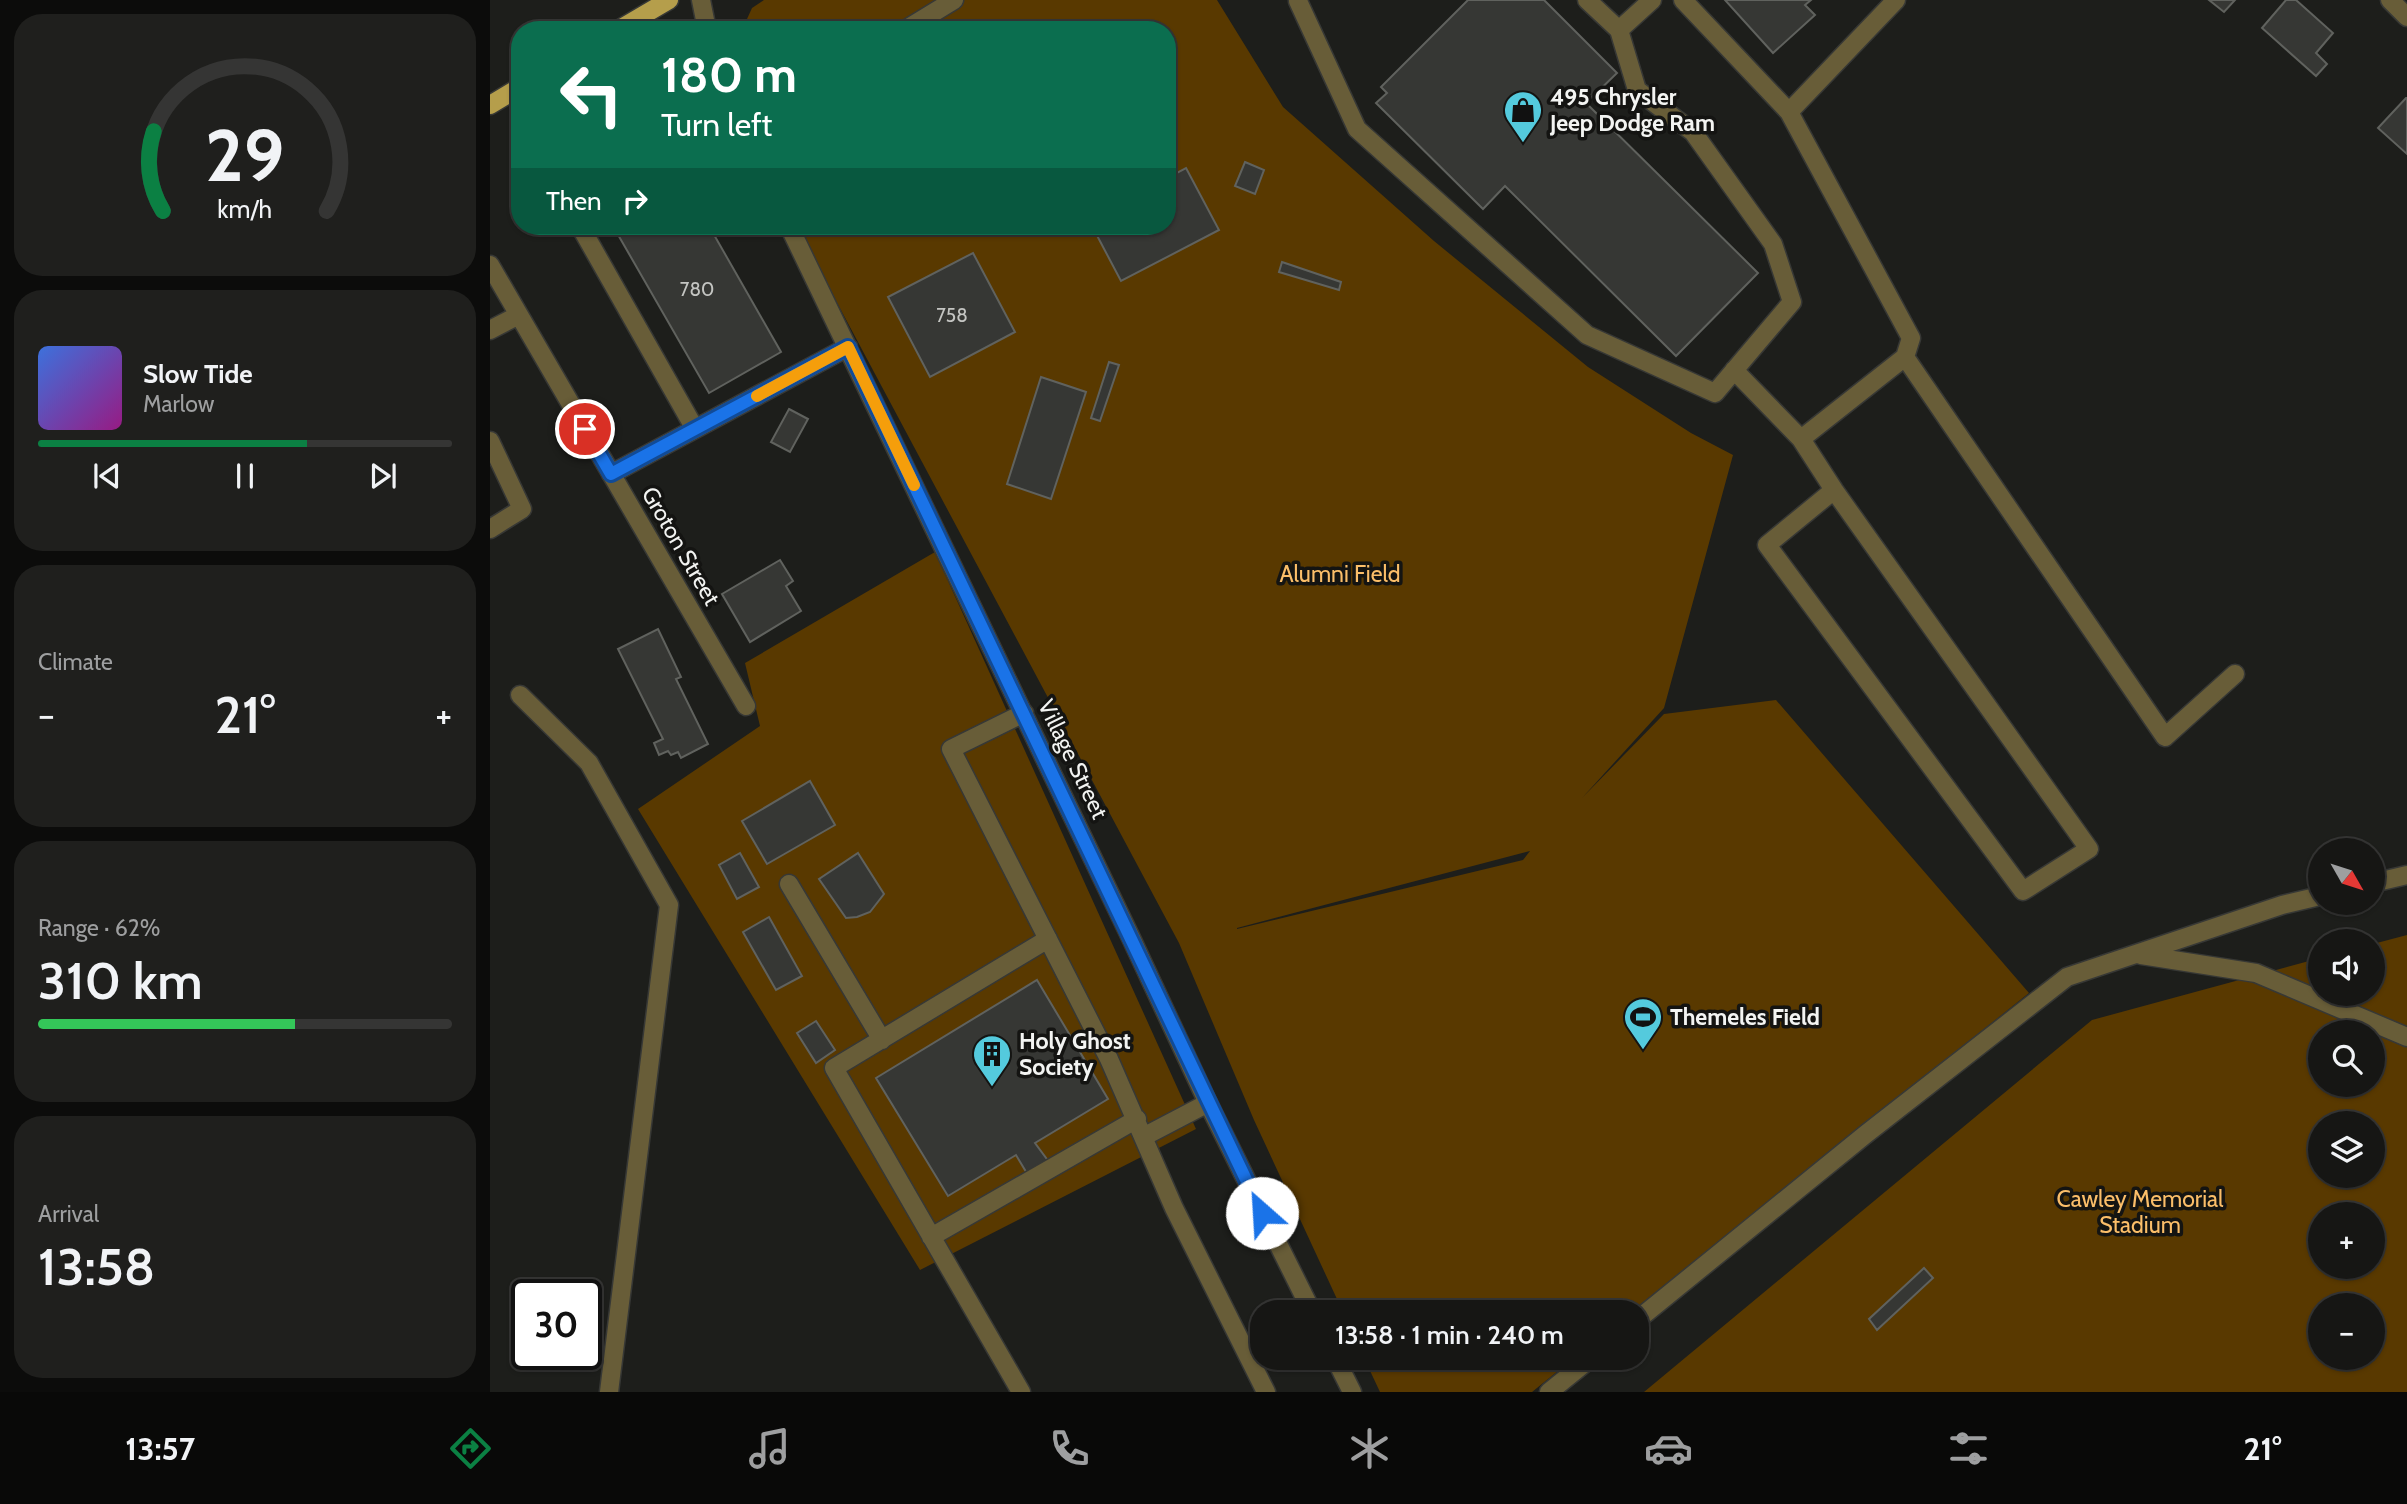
<!DOCTYPE html>
<html lang="en">
<head>
<meta charset="utf-8">
<style>
	:root { --surface:#161614; --page:#1f1f1d; --text:#f1f3f6; --muted:#9e9fa0; --line:#353534; --accent:#0b8043 }
	body { margin:0; font-family:Cabin,sans-serif; background:var(--page); color:var(--text); height:100vh; display:flex; flex-direction:column; font-size:26px; white-space:nowrap }
	* { box-sizing:border-box; margin:0 }
	p { font-size:23px; color:var(--muted) }
	.icon { flex:none; width:38px; height:38px; fill:none; stroke:currentColor; stroke-width:2; stroke-linecap:round; stroke-linejoin:round }
	.map { position:relative; flex:1; overflow:hidden }
	.sheet { display:flex; flex-direction:column; gap:14px; padding:14px; background:#0c0c0b; width:490px }
	.sheet>* { flex:none }
	.hud { position:absolute; left:21px; top:21px; width:665px; height:214px; border-radius:28px; box-shadow:0 2px 5px #0004,0 0 0 2px var(--line); background:#0b6e4f; color:#fff; overflow:hidden }
	.needle { width:46px; rotate:129deg }
	.tools { position:absolute; left:1818px; top:838px; display:grid; gap:14px }
	.tools a { display:grid; place-items:center; width:77px; height:77px; border-radius:50%; background:var(--surface); box-shadow:0 2px 5px #0004,0 0 0 2px var(--line); font-size:35px }
	.speed { position:absolute; left:21px; top:1279px; display:flex; gap:14px; font-size:35px; font-weight:700; text-align:center }
	.speed>* { display:grid; place-content:center; width:91px; height:91px; border-radius:50%; background:var(--surface); box-shadow:0 2px 5px #0004,0 0 0 2px var(--line); line-height:1 }
	.speed .limit { border:4px solid #111; border-radius:10px; background:#fff; color:#111 }
	.pin { position:absolute; display:grid; place-items:center; width:60px; height:60px; color:#fff; margin:-30px; border:4px solid #fff; border-radius:50%; box-shadow:0 2px 7px #0007 }
	.me { position:absolute; width:77px; margin:-38px; rotate:334deg; stroke-linejoin:round; filter:drop-shadow(0 0 5px #0008) }
	.turn { display:flex; align-items:center; gap:24px; height:147px; padding:0 35px; font-size:32px }
	.turn .icon { width:91px; height:91px; stroke-width:2.5 }
	.turn b { display:block; font-size:49px; line-height:60px }
	.then { display:flex; align-items:center; height:66px; padding:0 35px; background:#0003; gap:14px; font-size:26px }
	.big { font-size:52px; font-weight:600; line-height:1.1 }
	.sheet .tile { flex:1; display:flex; flex-direction:column; justify-content:center; gap:10px; min-width:0; padding:0 24px; border-radius:28px; background:var(--page) }
	.sheet .dial { align-items:center; gap:0 }
	.dial svg { height:182px; overflow:visible; fill:none; stroke:var(--line); stroke-width:7; stroke-linecap:round; text-anchor:middle }
	.dial text { fill:var(--text); stroke:none }
	.song { display:flex; align-items:center; gap:21px }
	.cover { width:84px; height:84px; border-radius:10px; background:linear-gradient(135deg,hsl(220 70% 55%),hsl(310 70% 35%)) }
	.played { height:7px; border-radius:4px; background:linear-gradient(90deg,var(--accent) 65%,var(--line) 65%) }
	.keys { display:flex; justify-content:space-around; direction:ltr }
	.heat { display:flex; justify-content:space-between; align-items:center; font-size:38px; direction:ltr }
	.charge { height:10px; border-radius:5px; background:linear-gradient(90deg,#34c759 62%,var(--line) 0) }
	.trip { position:absolute; left:760px; top:1300px; width:399px; height:70px; border-radius:28px; background:var(--surface); box-shadow:0 2px 5px #0004,0 0 0 2px var(--line); font-weight:600; line-height:70px; text-align:center }
	.menu { display:flex; height:112px; justify-content:space-around; align-items:center; background:#090908; color:var(--muted) }
	.menu .icon { width:49px; height:49px }
	.menu .selected { color:var(--accent) }
	.menu b { font-size:32px; color:var(--text) }
	main { display:flex; flex:1; min-height:0 }
	.map>svg:first-child { display:block }
	.green { fill:#593900; fill-rule:evenodd }
	.building { fill:#363734; stroke:#60625e; stroke-width:2 }
	.lines { fill:none; stroke-linecap:round; stroke-linejoin:round }
	.minor-casing { stroke:#373835; stroke-width:21 }
	.major-casing { stroke:#373835; stroke-width:21 }
	.minor { stroke:#685d38; stroke-width:18 }
	.major { stroke:#b59e4b; stroke-width:18 }
	.route-casing { stroke:#114b97; stroke-width:18 }
	.route { stroke:#1a73e8; stroke-width:12 }
	.slow { stroke:#f59e0b; stroke-width:12 }
	.labels { text-anchor:middle; dominant-baseline:central; stroke-width:7; stroke-linejoin:round; paint-order:stroke }
	.number-label { font-size:19px; fill:#c4c5c2 }
	.poi-label { font-size:23px; font-weight:bold; fill:#f3f4f2; stroke:#141412; text-anchor:start }
	.street-label { font-size:23px; fill:#f3f4f2; stroke:#141412 }
	.park-label { font-size:23px; fill:#fbbe69; stroke:#141412 }
</style>
</head>
<body>
<main>
<section class="sheet">
<div class="tile dial"><svg viewBox="0 0 100 80">
<path d="M14 69A42 42 0 1 1 86 69"/>
<path d="M14 69A42 42 0 0 1 10 34" stroke="#0b8043"/>
<text x="50" y="56" font-size="32" font-weight="700">29</text>
<text x="50" y="72" font-size="11">km/h</text>
</svg></div>
<div class="tile">
<div class="song"><i class="cover"></i><div><b>Slow Tide</b><p>Marlow</p></div></div>
<div class="played"></div>
<div class="keys"><svg class="icon" aria-label="previous" viewBox="0 0 24 24"><path d="M18 5L8 12l10 7zM5 5v14"/></svg><svg class="icon" aria-label="pause" viewBox="0 0 24 24"><path d="M8 5v14M16 5v14"/></svg><svg class="icon" aria-label="next" viewBox="0 0 24 24"><path d="M6 5l10 7-10 7zM19 5v14"/></svg></div>
</div>
<div class="tile"><p>Climate</p>
<div class="heat"><a>−</a><b class="big">21°</b><a>+</a></div>
</div>
<div class="tile"><p>Range · 62%</p><b class="big">310 km</b><div class="charge"></div></div>
<div class="tile"><p>Arrival</p><b class="big">13:58</b></div>
</section>
<div class="map">
<svg width="1917" height="1392" viewBox="0 0 1917 1392">
	<rect width="100%" height="100%" fill="#1d1e1b"/>
	<path class="green" d="M274 0H727L793 107 944 241 1098 367 1201 433 1243 455 1174 708 1092 798 1174 714 1286 700 1539 993 1141 1312H853L764 1120 689 943 306 226H677V30H252L262 8ZM1040 851 1033 860 747 929V928Z
		M445 552 706 1129 430 1270 148 809 270 726 255 663Z
		M1917 935V1392H1154L1602 1020 1830 958V994H1883V944ZM1830 1032H1883V1085H1830ZM1830 1124H1883V1176H1830ZM1830 1214H1883V1267H1830ZM1830 1306H1883V1358H1830Z
		M874 1358H1084L1042 1392H890Z"/>
	<path class="building" d="M978 0H1054L1127 73 1096 103 1268 273 1186 356 1015 186 993 209 886 103 897 93 891 87Z
		M1235 0H1321L1315 5 1325 15 1283 53Z
		M1719 0H1745L1734 12Z
		M1796 0H1806L1843 33 1826 53 1837 64 1826 76 1772 28Z
		M1916 98H1917V154L1888 128Z
		M755 162 774 170 765 194 745 186Z
		M696 168 729 230 631 281 602 226H677V178Z
		M123 226H219L291 352 219 393Z
		M483 253 525 332 440 377 398 297Z
		M792 262 851 282 849 290 789 272Z
		M619 362 629 365 610 421 601 418Z
		M551 377 596 392 561 499 517 484Z
		M299 409 318 419 300 452 281 442Z
		M290 560 303 581 296 586 311 611 260 642 232 594Z
		M168 629 191 677 186 679 218 744 191 758 188 752 181 755 178 751 169 755 164 743 173 739 128 649Z
		M320 781 345 825 277 864 252 821Z
		M250 853 269 887 247 899 229 865Z
		M368 853 394 894 380 912 367 917 356 918 329 879Z
		M279 917 312 976 286 990 253 932Z
		M547 980 618 1099 545 1143 559 1162 538 1175 526 1155 458 1196 386 1078Z
		M326 1021 345 1050 326 1063 307 1033Z
		M1434 1268 1443 1278 1387 1330 1379 1319Z"/>
	<g class="lines">
		<defs>
			<path id="minor" d="M211 0 217 30
				M1193 0 1299 112 1421 338 1415 357 1311 439
				M1900 0 1917 17
				M808 1 867 129 1097 335 1225 393 1302 302 1283 244 1203 132 1147 90 1129 30 1097 0
				M415 30 464 0
				M1129 30 1162 0
				M1299 112 1406 0
				M90 226 205 429
				M299 226 641 938 718 1103 822 1312
				M0 265 256 706
				M0 330 29 315
				M1415 357 1675 737 1745 674
				M1244 370 1311 439 1344 490 1599 849 1533 891 1277 545 1344 490
				M0 441 32 509 0 529
				M121 474 358 347
				M30 695 99 763 179 905 119 1392
				M534 713 461 749 619 1059 684 1208 776 1392
				M1883 883 1917 875
				M299 884 392 1040
				M1651 955 1766 973 1917 1037
				M655 1136 718 1103
				M441 1237 647 1119
				M1146 1321 1376 1134 1577 977 1792 905 1830 896
				M845 1358 862 1392
				M531 1392 344 1068 558 939
				M1059 1392 1101 1358"/>
			<path id="major" d="M128 30 179 0
				M0 105 30 87"/>
		</defs>
		<use href="#minor" class="minor-casing"/>
		<use href="#major" class="major-casing"/>
		<use href="#minor" class="minor"/>
		<use href="#major" class="major"/>
	</g>
	<g class="lines">
		<defs>
			<path id="route" d="M95 429 121 474 358 347 772 1213"/>
		</defs>
		<use href="#route" class="route-casing"/>
		<use href="#route" class="route"/>
		<path class="slow" d="M267 396 358 347 424 485"/>
	</g>
	<defs>
		<symbol id="shop-pin" viewBox="-11 -11 22 30"><path d="M0 17L-7.5 6A9.5 9.5 0 1 1 7.5 6Z" fill="#54cadd" stroke="#141412"/><path d="M-5-2.5h2.3a2.7 3.5 0 0 1 5.4 0H5L5.5 6h-11ZM-1.5-2.5h3a1.5 2.3 0 0 0-3 0Z" fill="#111"/></symbol>
		<symbol id="stadium-pin" viewBox="-11 -11 22 30"><path d="M0 17L-7.5 6A9.5 9.5 0 1 1 7.5 6Z" fill="#54cadd" stroke="#141412"/><path d="M0-5a6.5 5 0 1 0 0 10a6.5 5 0 1 0 0-10ZM-3.5-1.8h7v3.6h-7Z" fill="#111"/></symbol>
		<symbol id="building-pin" viewBox="-11 -11 22 30"><path d="M0 17L-7.5 6A9.5 9.5 0 1 1 7.5 6Z" fill="#54cadd" stroke="#141412"/><path d="M-4-6H4V6H1V3H-1V6H-4ZM-2.5-4.3h1.7v1.8h-1.7ZM.8-4.3h1.7v1.8H.8ZM-2.5-1h1.7V.8h-1.7ZM.8-1h1.7V.8H.8Z" fill="#111"/></symbol>
	</defs>
	<g fill-rule="evenodd">
		<use href="#shop-pin" x="1011" y="88" width="44" height="60"/>
		<use href="#stadium-pin" x="1131" y="995" width="44" height="60"/>
		<use href="#building-pin" x="480" y="1032" width="44" height="60"/>
	</g>
	<g class="labels">
		<g class="number-label">
			<text x="207" y="289">780</text>
			<text x="462" y="315">758</text>
		</g>
		<g class="poi-label">
			<text x="1060" y="97">495 Chrysler<tspan x="1060" dy="26">Jeep Dodge Ram</tspan></text>
			<text x="1180" y="1017">Themeles Field</text>
			<text x="529" y="1041">Holy Ghost<tspan x="529" dy="26">Society</tspan></text>
		</g>
		<g class="street-label">
			<text transform="translate(191 546) rotate(60)">Groton Street</text>
			<text transform="translate(583 759) rotate(64)">Village Street</text>
		</g>
		<g class="park-label">
			<text x="850" y="574">Alumni Field</text>
			<text x="1650" y="1199">Cawley Memorial<tspan x="1650" dy="26">Stadium</tspan></text>
		</g>
	</g>
</svg>
<div class="tools">
<a><svg class="needle" viewBox="-14 -14 28 28"><path d="M0-13l5 13h-10z" fill="#e53935"/><path d="M0 13l5-13h-10z" fill="#9e9fa0"/></svg></a>
<a><svg class="icon" aria-label="sound" viewBox="0 0 24 24"><path d="M4 9h4l5-4v14l-5-4H4zM17 9q2 3 0 6"/></svg></a>
<a><svg class="icon" aria-label="search" viewBox="0 0 24 24"><circle cx="10" cy="10" r="6"/><path d="M15 15l6 6"/></svg></a>
<a><svg class="icon" aria-label="layers" viewBox="0 0 24 24"><path d="M12 4l9 5-9 5-9-5zM3 14l9 5 9-5"/></svg></a>
<a>+</a>
<a>−</a>
</div>
<div class="speed"><div class="limit">30</div></div>
<div class="pin" style="left:95px;top:429px;background:#d93025"><svg class="icon" aria-label="arrive" viewBox="0 0 24 24"><path d="M6 21V4h12l-3 4 3 4H6"/></svg></div>
<svg class="me" style="left:772px;top:1213px" viewBox="-20 -20 40 40"><circle r="19" fill="#fff"/><path d="M0-13L10 11 0 6-10 11z" fill="#1a73e8"/></svg>
<div class="trip">13:58 · 1 min · 240 m</div>
<div class="hud">
<div class="turn"><svg class="icon" aria-label="left" viewBox="0 0 24 24"><path d="M17 20v-9H6M10 6l-5 5 5 5"/></svg><div><b>180 m</b>Turn left</div></div>
<div class="then">Then<svg class="icon" aria-label="right" viewBox="0 0 24 24"><path d="M7 20v-9h11M14 6l5 5-5 5"/></svg></div>
</div>
</div>
</main>
<nav class="menu">
<b>13:57</b>
<svg class="icon selected" aria-label="directions" viewBox="0 0 24 24"><path d="M12 3l9 9-9 9-9-9zM9 14v-3h6M13 9l2 2-2 2"/></svg>
<svg class="icon" aria-label="music" viewBox="0 0 24 24"><path d="M9 18V5l10-2v13"/><circle cx="6" cy="18" r="3"/><circle cx="16" cy="16" r="3"/></svg>
<svg class="icon" aria-label="phone" viewBox="0 0 24 24"><path d="M5 4h4l2 5-3 2q2 4 5 5l2-3 5 2v4C11 20 4 13 5 4z"/></svg>
<svg class="icon" aria-label="climate" viewBox="0 0 24 24"><path d="M12 3v18M4 7l16 10M4 17L20 7"/></svg>
<svg class="icon" aria-label="car" viewBox="0 0 24 24"><path d="M5 17H2v-5l4-1 3-4h7l3 4 3 1v5h-3M9 17h6M6 11h13"/><circle cx="7" cy="17" r="2"/><circle cx="17" cy="17" r="2"/></svg>
<svg class="icon" aria-label="filters" viewBox="0 0 24 24"><path d="M4 7h16M4 17h16"/><circle cx="9" cy="7" r="2"/><circle cx="15" cy="17" r="2"/></svg>
<b>21°</b>
</nav>
</body>
</html>
